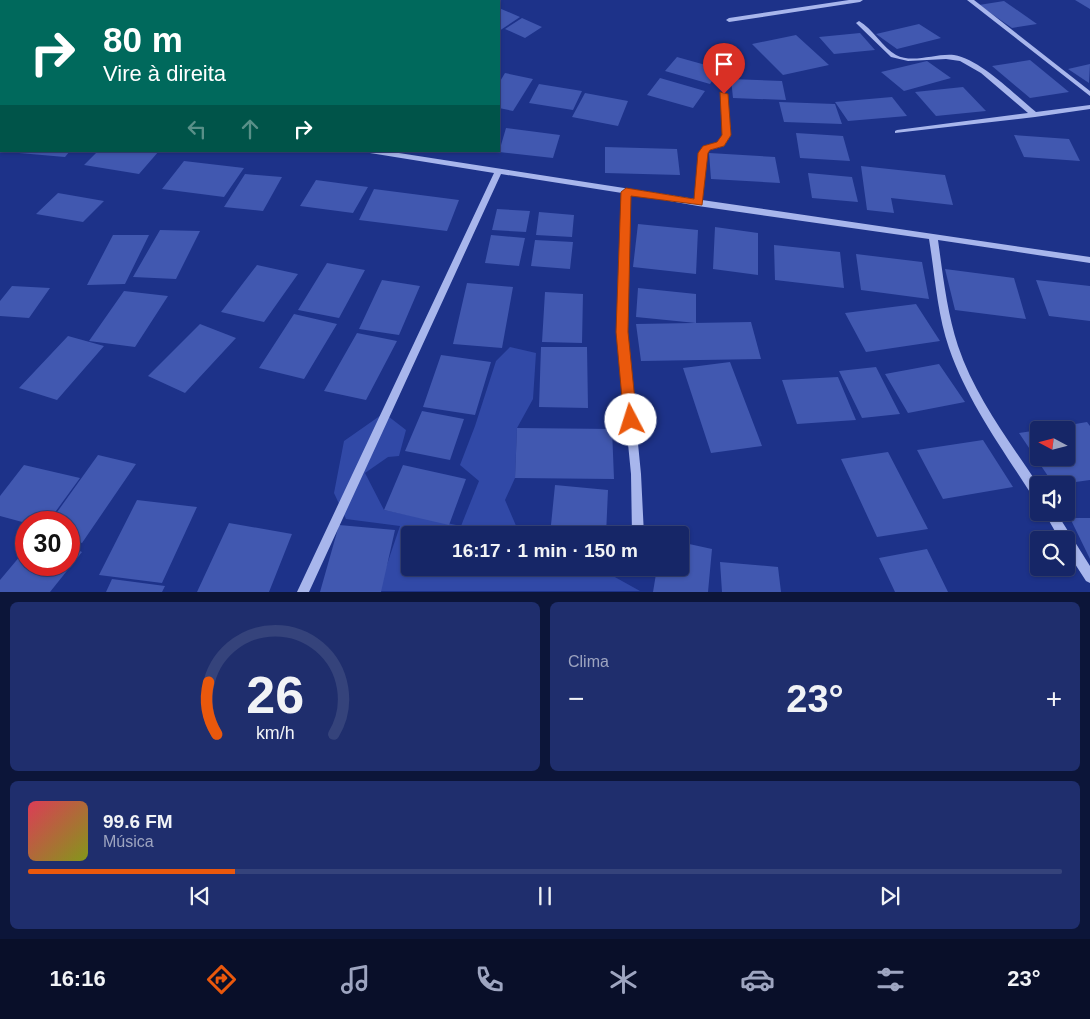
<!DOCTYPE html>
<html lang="pt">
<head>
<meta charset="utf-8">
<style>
	:root { --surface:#162667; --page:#1f2e6d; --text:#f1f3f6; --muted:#9ea5c0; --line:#35437b; --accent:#ea580c }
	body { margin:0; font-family:Arial,sans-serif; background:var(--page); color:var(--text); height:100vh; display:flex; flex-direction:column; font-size:19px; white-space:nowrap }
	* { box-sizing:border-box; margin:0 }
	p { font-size:16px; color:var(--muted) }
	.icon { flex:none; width:28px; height:28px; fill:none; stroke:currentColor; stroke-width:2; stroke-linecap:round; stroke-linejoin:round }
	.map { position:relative; height:592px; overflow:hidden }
	.side { display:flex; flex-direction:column; gap:10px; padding:10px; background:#0c1539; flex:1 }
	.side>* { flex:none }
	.banner { position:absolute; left:0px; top:0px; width:500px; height:152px; box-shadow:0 1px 4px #0004,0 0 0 1px var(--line); background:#00695c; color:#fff; overflow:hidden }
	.needle { width:32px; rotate:277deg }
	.fabs { position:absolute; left:1030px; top:421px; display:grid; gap:10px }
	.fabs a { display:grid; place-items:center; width:45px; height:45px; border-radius:5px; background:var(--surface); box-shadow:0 1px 4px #0004,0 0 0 1px var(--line); font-size:25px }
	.speed { position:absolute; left:15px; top:511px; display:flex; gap:10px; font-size:25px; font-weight:700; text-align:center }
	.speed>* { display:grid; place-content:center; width:65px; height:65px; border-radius:50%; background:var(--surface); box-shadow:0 1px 4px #0004,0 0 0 1px var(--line); line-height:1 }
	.speed .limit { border:8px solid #d22; background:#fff; color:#111 }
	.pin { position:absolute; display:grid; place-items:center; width:42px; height:42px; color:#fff; margin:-51px -21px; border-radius:50% 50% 50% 0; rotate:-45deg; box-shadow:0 0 5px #0007 }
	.pin .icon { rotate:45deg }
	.me { position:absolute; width:55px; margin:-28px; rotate:355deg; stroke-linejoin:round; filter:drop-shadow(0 0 4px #0008) }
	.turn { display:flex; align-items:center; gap:18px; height:105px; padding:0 20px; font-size:22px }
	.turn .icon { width:65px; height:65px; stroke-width:2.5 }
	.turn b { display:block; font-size:35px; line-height:42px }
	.lanes { display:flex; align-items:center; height:48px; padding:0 20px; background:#0003; justify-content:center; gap:25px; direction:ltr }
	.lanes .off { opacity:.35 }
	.big { font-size:38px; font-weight:800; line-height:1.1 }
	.side .widget { flex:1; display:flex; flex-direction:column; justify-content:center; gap:8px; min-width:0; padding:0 18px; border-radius:8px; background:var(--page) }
	.side .dial { align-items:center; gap:0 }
	.dial svg { height:130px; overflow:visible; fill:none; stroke:var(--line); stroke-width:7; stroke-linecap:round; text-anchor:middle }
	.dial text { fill:var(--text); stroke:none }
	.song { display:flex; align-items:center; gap:15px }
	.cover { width:60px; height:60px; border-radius:8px; background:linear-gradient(135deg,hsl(350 70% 55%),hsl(70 70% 35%)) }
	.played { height:5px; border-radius:2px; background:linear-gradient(90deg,var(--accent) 20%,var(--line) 20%) }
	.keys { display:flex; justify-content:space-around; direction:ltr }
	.heat { display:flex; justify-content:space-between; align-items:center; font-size:28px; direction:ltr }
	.side .tiles { flex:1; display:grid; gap:10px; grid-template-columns:1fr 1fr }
	.widget:last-child { grid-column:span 2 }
	.trip { position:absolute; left:401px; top:526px; width:288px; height:50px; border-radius:5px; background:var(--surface); box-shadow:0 1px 4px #0004,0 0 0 1px var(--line); font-weight:800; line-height:50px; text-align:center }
	.menu { display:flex; height:80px; justify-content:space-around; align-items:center; background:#090f29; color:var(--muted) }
	.menu .icon { width:35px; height:35px }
	.menu .on { color:var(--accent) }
	.menu b { font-size:22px; color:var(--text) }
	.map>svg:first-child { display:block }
	.green { fill:#3149a7 }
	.building { fill:#4158b0 }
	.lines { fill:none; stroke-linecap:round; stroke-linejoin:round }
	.minor { fill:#a8b6ec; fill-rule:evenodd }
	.route { fill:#ea580c; stroke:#983908 }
</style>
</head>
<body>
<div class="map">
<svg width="1090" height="592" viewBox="0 0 1090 592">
	<rect width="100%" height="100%" fill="#1d3289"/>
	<path class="green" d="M510 347 536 353 533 399 517 428 515 478 505 500 520 535H410V568H562L604 571 640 591H378L400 526 346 519 334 493 344 441 384 413 406 430 399 456 388 457 365 473 384 510 461 526 479 481 460 465 475 426 496 361Z"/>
	<path class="building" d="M1075 0H1090V9Z
		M1004 1 1037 24 1012 28 979 5Z
		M499 8 520 17 499 31Z
		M522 18 542 27 525 38 505 29Z
		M919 24 941 38 897 49 876 34Z
		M860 33 875 50 834 54 819 37Z
		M796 35 829 65 783 75 752 44Z
		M677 57 720 69 710 84 665 71Z
		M1030 60 1069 92 1030 98 992 66Z
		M927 61 951 78 904 91 881 72Z
		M1090 64 1089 83 1068 69Z
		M505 73 533 79 513 111 499 108V83Z
		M660 78 705 91 693 108 647 95Z
		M731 79 782 81 786 100 733 98Z
		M539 84 582 91 573 110 529 103Z
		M963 87 986 111 936 116 915 92Z
		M585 93 628 101 618 126 572 117Z
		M892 97 907 116 848 121 835 102Z
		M779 102 835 104 842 124 784 122Z
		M506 128 560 135 553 158 499 152Z
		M796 133 843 136 850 161 800 158Z
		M1014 135 1069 139 1080 161 1024 157Z
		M605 147 677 149 680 175 605 173Z
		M21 151H70L65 157 19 153Z
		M98 151H159L139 174 84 165Z
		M709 153 775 157 780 183 711 179Z
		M184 161 244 168 224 197 162 189Z
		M861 166 945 175 953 205 891 198 894 213 867 210Z
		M808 173 852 177 858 202 812 198Z
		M245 174 282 177 263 211 224 207Z
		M316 180 368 187 353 213 300 206Z
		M374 189 459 200 447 231 359 220Z
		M58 193 104 201 83 222 36 214Z
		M497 209 530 211 526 232 492 230Z
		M539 212 574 215 572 237 536 235Z
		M638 224 698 230 696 274 633 267Z
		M715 227 758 233V275L713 269Z
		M160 230 200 231 176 279 133 277Z
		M113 235H149L125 284 87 285Z
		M491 235 525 238 519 266 485 263Z
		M535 240 573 242 570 269 531 266Z
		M774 245 840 252 844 288 775 280Z
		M856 254 922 262 929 299 861 290Z
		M327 263 365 270 339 318 298 310Z
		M257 265 298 274 264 322 221 312Z
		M945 269 1014 278 1026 319 955 310Z
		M382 280 420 286 399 335 359 329Z
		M1036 280 1090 286V321L1049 316Z
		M467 283 513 287 502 348 453 344Z
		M12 286 50 288 29 318 0 316V301Z
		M638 288 696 294V323L636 317Z
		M124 291 168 296 135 347 89 341Z
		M545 292 583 294 582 343 542 342Z
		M916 304 940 341 866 352 845 313Z
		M294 314 337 324 304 379 259 368Z
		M751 322 761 359 641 361 636 324Z
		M200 324 236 338 185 393 148 376Z
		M357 333 397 341 366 400 324 391Z
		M68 336 104 346 57 400 19 388Z
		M541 347H587L588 408 539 407Z
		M441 355 491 362 475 415 423 407Z
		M730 362 762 446 711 453 683 368Z
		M939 364 965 402 908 413 885 374Z
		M876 367 900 414 862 418 839 371Z
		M838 377 856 420 797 424 782 380Z
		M422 411 464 419 450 460 405 451Z
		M1087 422 1090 426V480L1054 485 1019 433 1039 430V458H1066V430L1046 429Z
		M517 428 612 429 614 479 515 478Z
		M983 440 1013 487 943 499 917 450Z
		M888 452 928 529 877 537 841 459Z
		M98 455 136 464 82 543 69 539V522H50Z
		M24 465 80 478 48 522 26 523 0 516V496Z
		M403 465 466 479 449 525 384 510Z
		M555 485 608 490 606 535H550Z
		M137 500 197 507 162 583 99 575Z
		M1070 518H1090V559Z
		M229 523 292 534 269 592H197Z
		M339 525 395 530 381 592H320Z
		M680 542 712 549 708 592H653L657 568H680Z
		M69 546 82 552 50 592H0V580L26 549V565H69Z
		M927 549 948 592H895L879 558Z
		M720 562 778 567 781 592H722Z
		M579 568H604V571L579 569Z
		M112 579 165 586 162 592H106Z"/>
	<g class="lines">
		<path class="minor" d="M382 0H388V1H382Z
			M849 0H863L860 2 729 22 726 20 729 18Z
			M967 0H974L1090 91V96Z
			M859 21C872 28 883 48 896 55 913 64 936 53 954 55 980 59 1015 95 1036 112L1090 105V109L1035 117 895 133V131L897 130 1028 113 981 73 960 61 946 59 908 61 891 57 857 24 856 23Z
			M0 81H1V85H0Z
			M724 92 727 94 731 135 724 146 710 150 707 153 702 200 1090 257V263L938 240C943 276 947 312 958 346 975 397 1010 442 1039 486V501L1035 500C1004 451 968 403 949 348 937 313 935 275 929 239L698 206 630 194 627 332 641 474 644 535H632L631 474 617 332 622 193 501 174 309 592H297L494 173 370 153 367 151H386L695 199 699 153 704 146 718 142 723 135 721 94Z
			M0 148H1V151H4L0 153Z
			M1044 512H1056L1090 566V583L1086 581 1066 550V540H1060Z"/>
	</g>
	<path class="route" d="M720 92 728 94 731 135 724 146 710 150 708 153 702 205 631 196 628 332 637 420 635 424 631 426 626 424 624 420 616 332 621 192 626 188 694 199 698 153 703 146 717 142 722 135Z"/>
</svg>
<div class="fabs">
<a><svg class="needle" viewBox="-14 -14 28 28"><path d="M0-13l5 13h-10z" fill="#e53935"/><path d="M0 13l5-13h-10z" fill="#9ea5c0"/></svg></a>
<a><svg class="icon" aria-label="sound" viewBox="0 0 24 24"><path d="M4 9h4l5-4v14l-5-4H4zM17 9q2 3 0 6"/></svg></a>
<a><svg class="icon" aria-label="search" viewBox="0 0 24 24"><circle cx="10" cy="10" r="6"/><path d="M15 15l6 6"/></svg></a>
</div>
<div class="speed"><div class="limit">30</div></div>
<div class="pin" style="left:724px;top:94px;background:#d93025"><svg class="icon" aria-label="arrive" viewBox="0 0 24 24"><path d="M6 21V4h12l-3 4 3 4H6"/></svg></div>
<svg class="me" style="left:631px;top:420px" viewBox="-20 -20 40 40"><circle r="19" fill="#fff"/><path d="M0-13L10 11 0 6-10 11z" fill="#ea580c"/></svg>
<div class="trip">16:17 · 1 min · 150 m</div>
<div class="banner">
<div class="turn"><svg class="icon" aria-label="right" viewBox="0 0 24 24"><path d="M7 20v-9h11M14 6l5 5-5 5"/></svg><div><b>80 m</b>Vire à direita</div></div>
<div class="lanes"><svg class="icon off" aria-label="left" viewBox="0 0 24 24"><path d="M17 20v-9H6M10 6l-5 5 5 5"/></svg><svg class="icon off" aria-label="ahead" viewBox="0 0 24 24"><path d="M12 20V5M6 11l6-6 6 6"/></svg><svg class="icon" aria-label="right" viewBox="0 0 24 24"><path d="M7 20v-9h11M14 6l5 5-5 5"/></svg></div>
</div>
</div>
<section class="side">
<div class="tiles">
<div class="widget dial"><svg viewBox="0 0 100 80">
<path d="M14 69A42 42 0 1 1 86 69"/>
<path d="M14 69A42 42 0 0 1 9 37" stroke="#ea580c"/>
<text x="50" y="56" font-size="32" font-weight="700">26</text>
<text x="50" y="72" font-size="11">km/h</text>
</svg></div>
<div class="widget"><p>Clima</p>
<div class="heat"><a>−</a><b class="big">23°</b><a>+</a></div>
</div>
<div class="widget">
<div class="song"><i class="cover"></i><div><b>99.6 FM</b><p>Música</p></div></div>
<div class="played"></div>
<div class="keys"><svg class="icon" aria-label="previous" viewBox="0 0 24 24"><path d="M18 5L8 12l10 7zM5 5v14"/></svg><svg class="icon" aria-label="pause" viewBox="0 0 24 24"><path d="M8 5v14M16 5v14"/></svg><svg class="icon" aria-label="next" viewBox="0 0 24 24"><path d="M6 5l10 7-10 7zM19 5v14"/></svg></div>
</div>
</div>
</section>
<nav class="menu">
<b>16:16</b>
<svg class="icon on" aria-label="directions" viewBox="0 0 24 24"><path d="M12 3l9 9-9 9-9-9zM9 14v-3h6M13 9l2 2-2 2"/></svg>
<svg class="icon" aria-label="music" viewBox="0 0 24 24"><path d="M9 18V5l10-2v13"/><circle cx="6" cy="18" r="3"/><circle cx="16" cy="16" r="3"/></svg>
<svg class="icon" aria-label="phone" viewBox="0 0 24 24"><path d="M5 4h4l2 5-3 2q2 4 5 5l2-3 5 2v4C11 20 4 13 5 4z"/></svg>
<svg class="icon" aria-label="climate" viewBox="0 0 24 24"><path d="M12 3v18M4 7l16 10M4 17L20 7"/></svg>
<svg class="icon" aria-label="car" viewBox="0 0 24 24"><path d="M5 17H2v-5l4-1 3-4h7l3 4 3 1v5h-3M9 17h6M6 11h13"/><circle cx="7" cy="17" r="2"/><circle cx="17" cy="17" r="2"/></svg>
<svg class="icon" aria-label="filters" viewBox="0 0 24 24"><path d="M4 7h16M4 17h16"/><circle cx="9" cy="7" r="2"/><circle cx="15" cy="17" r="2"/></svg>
<b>23°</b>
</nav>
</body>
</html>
